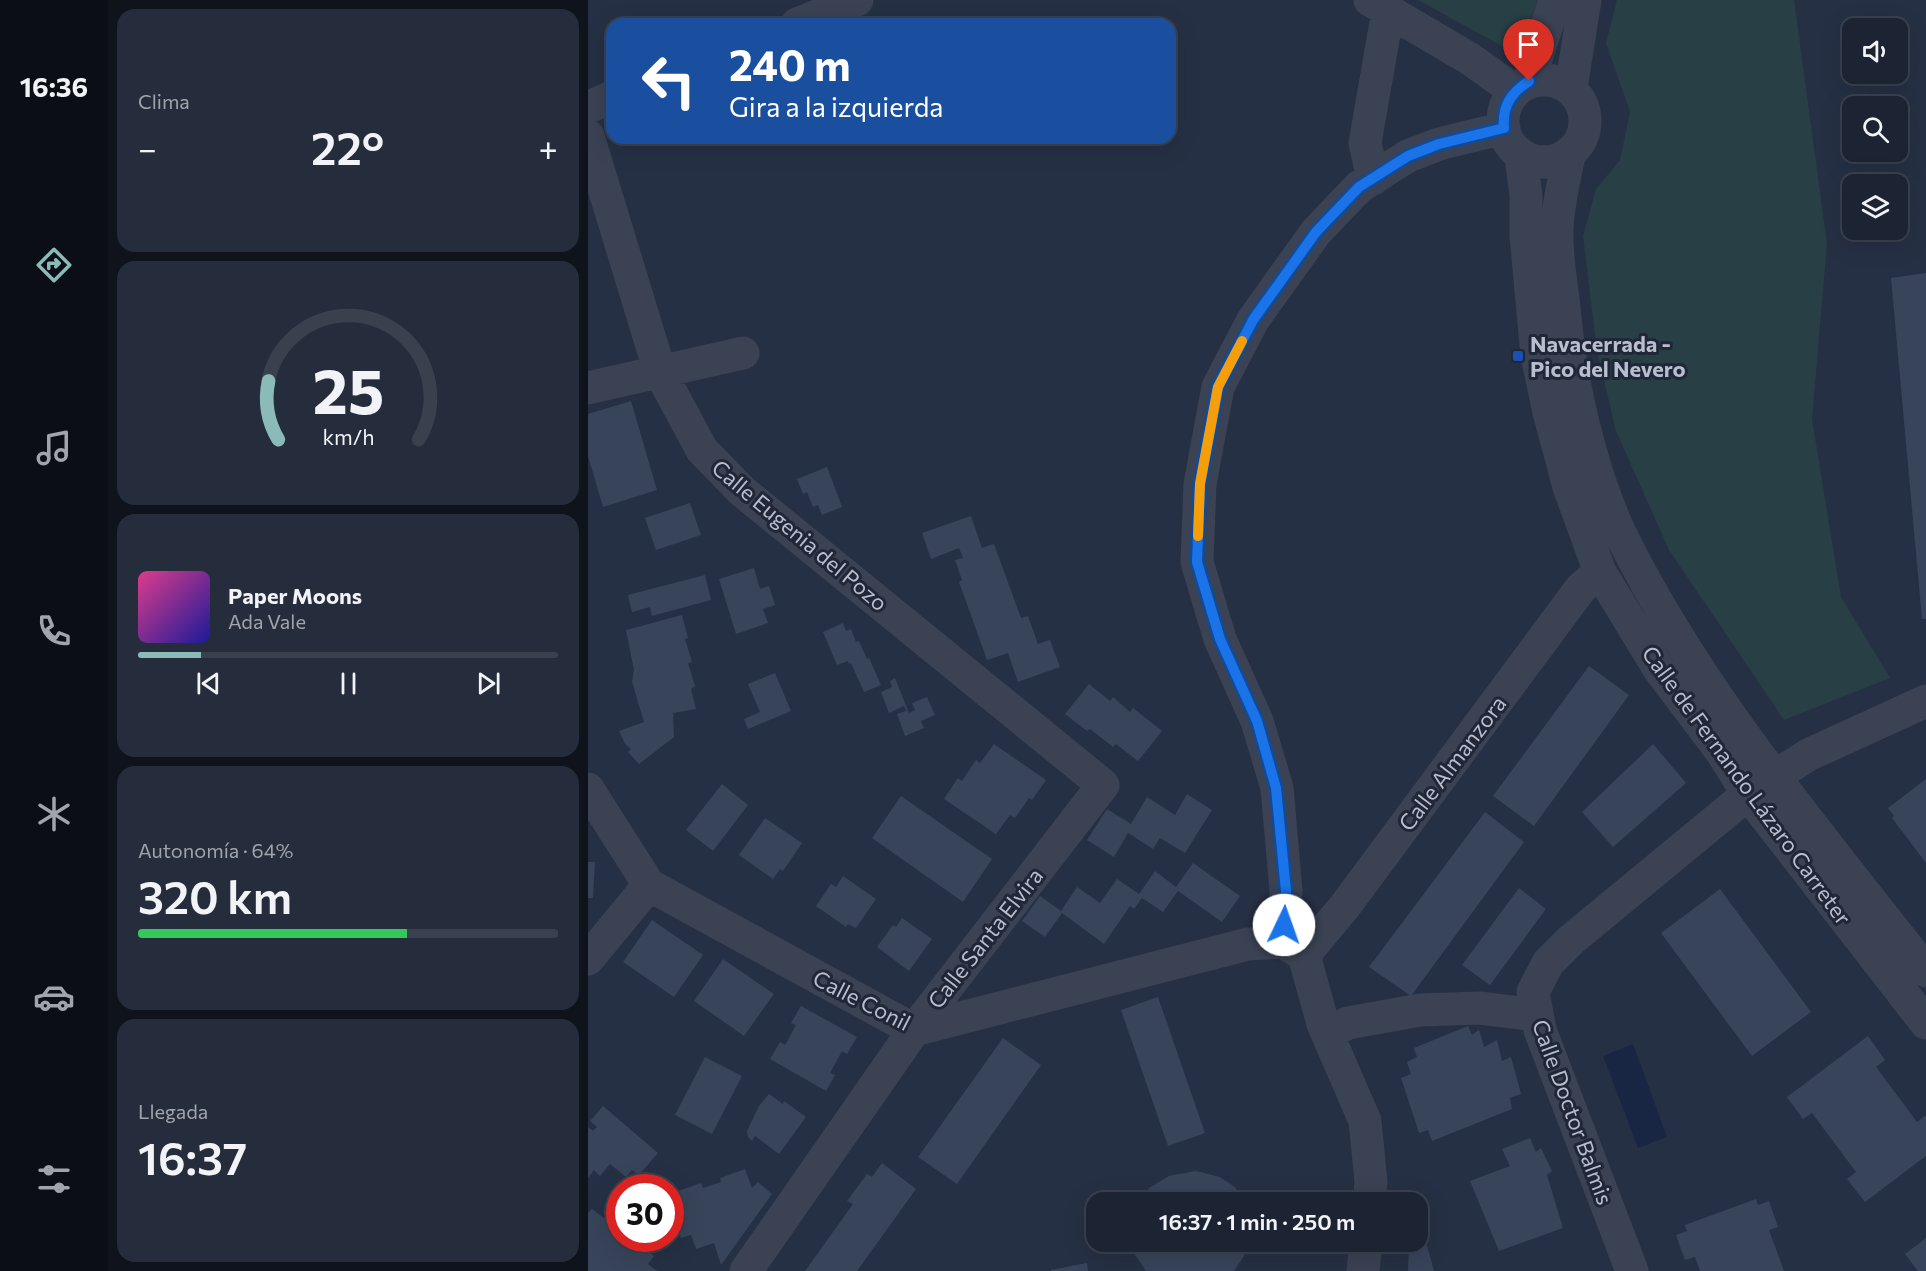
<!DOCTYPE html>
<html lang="es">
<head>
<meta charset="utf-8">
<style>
	:root { --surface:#1c2433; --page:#252c3b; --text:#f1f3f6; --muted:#a0a4ac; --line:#3a414e; --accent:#8bbbb9 }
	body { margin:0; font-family:Commissioner,sans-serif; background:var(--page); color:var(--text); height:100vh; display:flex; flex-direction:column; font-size:22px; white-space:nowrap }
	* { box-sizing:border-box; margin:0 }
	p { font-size:20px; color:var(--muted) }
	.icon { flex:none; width:33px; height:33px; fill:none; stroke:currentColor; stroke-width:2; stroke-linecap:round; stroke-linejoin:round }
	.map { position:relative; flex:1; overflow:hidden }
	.drawer { display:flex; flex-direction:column; gap:9px; padding:9px; background:#0f141c; width:480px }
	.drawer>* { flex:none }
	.banner { position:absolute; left:18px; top:18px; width:570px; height:126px; border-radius:18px; box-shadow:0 6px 24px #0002,0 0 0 2px var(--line); background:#1a4fa0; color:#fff; overflow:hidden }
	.controls { position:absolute; left:1254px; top:18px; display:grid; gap:12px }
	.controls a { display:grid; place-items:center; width:66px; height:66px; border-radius:12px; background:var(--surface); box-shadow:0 6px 24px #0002,0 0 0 2px var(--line); font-size:30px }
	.speed { position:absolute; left:18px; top:1174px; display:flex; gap:12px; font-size:30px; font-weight:700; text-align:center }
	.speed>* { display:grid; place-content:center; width:78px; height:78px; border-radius:50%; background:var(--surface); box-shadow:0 6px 24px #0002,0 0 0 2px var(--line); line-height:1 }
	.speed .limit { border:9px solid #d22; background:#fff; color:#111 }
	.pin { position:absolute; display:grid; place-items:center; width:51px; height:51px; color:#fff; margin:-62px -26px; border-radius:50% 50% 50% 0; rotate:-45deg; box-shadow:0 0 6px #0007 }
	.pin .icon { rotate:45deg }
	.me { position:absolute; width:66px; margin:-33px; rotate:3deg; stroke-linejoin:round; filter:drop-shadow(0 0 4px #0008) }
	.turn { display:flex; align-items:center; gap:21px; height:126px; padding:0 24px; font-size:27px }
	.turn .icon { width:78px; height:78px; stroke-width:2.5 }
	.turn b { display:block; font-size:42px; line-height:51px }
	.big { font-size:45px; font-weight:600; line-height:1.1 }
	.drawer .widget { flex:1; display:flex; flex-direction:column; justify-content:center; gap:9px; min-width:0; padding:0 21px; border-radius:18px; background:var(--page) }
	.drawer .dial { align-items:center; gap:0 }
	.dial svg { height:156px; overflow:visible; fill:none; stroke:var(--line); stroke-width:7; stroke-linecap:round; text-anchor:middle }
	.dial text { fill:var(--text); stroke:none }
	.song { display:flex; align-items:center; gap:18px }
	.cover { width:72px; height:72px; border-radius:9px; background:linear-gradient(135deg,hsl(330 70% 55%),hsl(240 70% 35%)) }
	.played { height:6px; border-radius:3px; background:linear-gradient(90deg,var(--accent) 15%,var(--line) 15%) }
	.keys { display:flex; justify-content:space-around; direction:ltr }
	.heat { display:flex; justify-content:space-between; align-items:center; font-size:33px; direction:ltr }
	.charge { height:9px; border-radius:4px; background:linear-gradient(90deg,#34c759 64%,var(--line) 0) }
	.trip { position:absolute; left:498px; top:1192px; width:342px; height:60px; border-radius:18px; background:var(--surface); box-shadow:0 6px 24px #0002,0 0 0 2px var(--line); font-weight:600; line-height:60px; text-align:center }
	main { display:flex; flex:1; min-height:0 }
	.dock { display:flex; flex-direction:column; width:108px; justify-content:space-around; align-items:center; background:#0b0e14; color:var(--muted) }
	.dock .icon { width:42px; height:42px }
	.dock .on { color:var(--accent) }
	.dock b { font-size:27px; color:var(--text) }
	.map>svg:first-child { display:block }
	.green { fill:#283f45 }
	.water { fill:#182643 }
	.building { fill:#38445a }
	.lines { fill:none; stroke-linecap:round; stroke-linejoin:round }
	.minor { stroke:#3a4253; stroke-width:33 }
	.route-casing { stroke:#114b97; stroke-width:15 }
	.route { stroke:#1a73e8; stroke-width:10 }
	.slow { stroke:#f59e0b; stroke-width:10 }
	.transit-dot { fill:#1a4fb4; stroke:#1f2739; stroke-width:2 }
	.labels { text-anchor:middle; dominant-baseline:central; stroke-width:6; stroke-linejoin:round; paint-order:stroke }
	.poi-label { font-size:22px; font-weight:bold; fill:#b8becd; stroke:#1f2739; text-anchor:start }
	.street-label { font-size:22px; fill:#b8becd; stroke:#1f2739 }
</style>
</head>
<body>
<main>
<nav class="dock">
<b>16:36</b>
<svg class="icon on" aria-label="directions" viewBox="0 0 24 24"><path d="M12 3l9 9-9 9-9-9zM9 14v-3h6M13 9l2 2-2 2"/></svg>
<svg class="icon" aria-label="music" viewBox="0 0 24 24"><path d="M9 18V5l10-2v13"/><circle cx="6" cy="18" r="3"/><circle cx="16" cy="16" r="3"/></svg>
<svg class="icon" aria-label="phone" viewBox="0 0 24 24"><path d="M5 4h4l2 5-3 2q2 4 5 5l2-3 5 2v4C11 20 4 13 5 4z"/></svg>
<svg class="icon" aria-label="climate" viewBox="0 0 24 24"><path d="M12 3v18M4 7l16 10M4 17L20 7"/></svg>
<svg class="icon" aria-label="car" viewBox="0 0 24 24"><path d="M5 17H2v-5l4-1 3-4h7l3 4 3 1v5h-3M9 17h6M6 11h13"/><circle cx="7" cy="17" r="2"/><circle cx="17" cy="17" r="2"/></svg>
<svg class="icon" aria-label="filters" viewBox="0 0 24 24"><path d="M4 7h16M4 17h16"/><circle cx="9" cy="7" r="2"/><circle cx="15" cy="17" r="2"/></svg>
</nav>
<section class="drawer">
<div class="widget"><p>Clima</p>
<div class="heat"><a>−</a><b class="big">22°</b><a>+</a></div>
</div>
<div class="widget dial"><svg viewBox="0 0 100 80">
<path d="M14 69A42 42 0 1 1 86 69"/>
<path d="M14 69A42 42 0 0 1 9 39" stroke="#8bbbb9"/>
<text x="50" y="56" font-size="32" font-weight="700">25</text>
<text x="50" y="72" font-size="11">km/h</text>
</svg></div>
<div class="widget">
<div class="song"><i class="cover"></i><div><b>Paper Moons</b><p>Ada Vale</p></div></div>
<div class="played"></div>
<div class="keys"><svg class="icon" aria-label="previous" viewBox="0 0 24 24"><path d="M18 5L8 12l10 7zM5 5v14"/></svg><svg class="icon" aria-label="pause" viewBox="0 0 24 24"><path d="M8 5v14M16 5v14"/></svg><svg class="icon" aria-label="next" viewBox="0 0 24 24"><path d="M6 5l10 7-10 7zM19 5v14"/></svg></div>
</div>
<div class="widget"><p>Autonomía · 64%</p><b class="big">320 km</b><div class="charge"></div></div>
<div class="widget"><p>Llegada</p><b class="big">16:37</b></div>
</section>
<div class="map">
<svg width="1338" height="1271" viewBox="0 0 1338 1271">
	<rect width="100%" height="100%" fill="#263044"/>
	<path class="green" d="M830 0H949L932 56Z
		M1029 0H1206L1239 244 1224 419 1253 597 1302 678 1196 720 1081 550 1028 431 1009 351 995 236 1008 189 1032 160 1042 112 1018 43Z"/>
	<path class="water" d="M1045 1044 1079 1137 1050 1148 1015 1056Z"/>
	<path class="building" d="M1338 273V619H1334L1303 278Z
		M43 401 69 490 15 507 0 456V414Z
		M239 467 254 507 234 515 230 505 225 507 219 492 215 494 209 479Z
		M102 503 113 535 68 550 57 518Z
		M383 516 394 548 406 544 433 618 440 616 450 644 462 640 472 667 430 682 420 653 399 660 371 582 374 580 367 560 375 558 371 548 343 559 334 533Z
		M166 568 172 589 181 586 187 605 175 609 180 623 148 634 131 579Z
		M117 575 123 600 64 616 62 607 44 612 40 595Z
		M94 615 100 638 97 639 104 662 100 663 107 686 103 689 108 709 85 713 86 737 51 764 40 752 43 749 37 744 31 731 56 722 44 682 46 670 38 630Z
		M255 623 258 631 263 629 268 642 271 641 279 659 281 658 293 685 276 692 263 663 261 664 260 661 249 665 235 632Z
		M1001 666 1041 695 946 826 905 796Z
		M187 673 203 711 160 729 156 719 172 712 160 684Z
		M307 678 321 713 327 710 324 703 339 697 347 715 333 721 336 728 317 736 309 714 318 711 316 706 301 713 293 692 304 687 302 681Z
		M501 684 522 701 525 697 542 712 545 708 574 731 550 761 528 744 525 747 502 729 499 731 477 714Z
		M406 744 458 780 444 800 441 798 427 818 422 815 408 834 356 799 370 778 374 781 388 760 392 763Z
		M1065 744 1098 783 1025 847 994 812Z
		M1338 779V863L1304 818 1306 816 1300 808Z
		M134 784 160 805 125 851 98 830Z
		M599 794 624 810 597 853 572 838 565 849 540 833 526 857 499 840 519 809 543 824 559 797 587 815Z
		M313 796 404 859 375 902 284 838Z
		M897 812 936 842 823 996 781 967Z
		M177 818 214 843 195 871 192 869 185 879 151 855Z
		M0 862H7L5 898H0Z
		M605 863 652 896 634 922 590 891 575 912 554 898 546 909 542 906 516 944 474 913 457 937 434 921 452 896 473 911 489 887 512 903 529 879 551 894 567 871 588 887Z
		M255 876 288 899 268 928 260 924 258 927 228 906 243 884 248 887Z
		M931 888 958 909 902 985 874 965Z
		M1132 889 1223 1012 1164 1056 1073 933Z
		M314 918 344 939 321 971 289 947 305 925 308 927Z
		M64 920 115 955 86 997 35 962Z
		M135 959 186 994 156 1036 106 1001Z
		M570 997 617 1133 580 1146 533 1010Z
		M213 1006 269 1037 259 1054 254 1051 242 1073 247 1075 238 1091 182 1059 192 1042 197 1045 208 1025 203 1023Z
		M880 1026 884 1035 891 1030 896 1047 909 1040 914 1061 923 1057 933 1094 922 1098 924 1109 844 1141 840 1130 831 1133 813 1078 823 1074 819 1062 829 1057 826 1048Z
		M1280 1036 1297 1060 1288 1067 1329 1122 1337 1116 1338 1117V1156L1277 1202 1259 1179 1268 1172 1224 1113 1215 1119 1199 1097Z
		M415 1038 453 1065 369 1184 330 1157Z
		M117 1057 154 1076 124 1134 87 1115Z
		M181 1094 195 1104 196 1101 218 1117 191 1154 167 1136 164 1141 160 1137 159 1131 171 1106Z
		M15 1106 70 1153 51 1175 44 1170 38 1177 22 1164 12 1176 6 1170 0 1178V1127L5 1131 9 1127 2 1121Z
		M942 1138 948 1152 953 1148 964 1171 959 1175 975 1228 911 1251 882 1181 922 1166 914 1149Z
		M294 1163 328 1189 269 1271H217L265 1204 259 1201 279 1174 284 1177Z
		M157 1169 164 1188 170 1182 184 1194 133 1265 126 1243 108 1249 103 1235 93 1238 82 1205V1194L113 1183 115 1188 133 1182 132 1178Z
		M608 1171 632 1177 647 1187 657 1203H551L561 1188 581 1176Z
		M1168 1199 1170 1205 1181 1201 1190 1227 1181 1230 1196 1271H1112L1107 1257 1097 1260 1088 1235 1099 1231 1097 1225Z
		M4 1209 32 1230V1239H44L66 1256 60 1264 69 1271H0V1213Z
		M1338 1238V1271H1330L1317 1254Z
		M830 1241 838 1242 846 1271H820L821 1242Z
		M544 1242H588L589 1245 600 1242H659L656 1256 646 1271H558L546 1253Z
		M499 1263 500 1271H463V1270Z"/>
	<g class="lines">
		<path class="minor" d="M782 0 882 59 927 91
			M209 24 269 0
			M915 121a41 41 0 1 1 82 0a41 41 0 1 1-82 0Z
			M941 81 967 0
			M983 88 997 0
			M0 107 24 97
			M0 136 72 372 114 450 154 491 515 785 326 1030 158 1271
			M981 156C976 180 970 204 969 229 968 254 973 282 976 307 982 380 1003 474 1035 539 1112 694 1232 835 1338 971
			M933 157 938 195V236L949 356 961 412 981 487 1012 572 1071 669 1133 751 1160 794 1338 1023
			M785 179 777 143 800 11
			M0 388 155 353
			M0 789 61 885 326 1030 660 944 695 942 716 955
			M695 942 698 891 689 788 669 721 632 639 609 562 612 484 630 387 665 320 728 232 771 187 820 156 851 144 916 128
			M716 955 757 906 993 588 1012 572
			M716 955 735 1024 777 1121 783 1182 781 1203
			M0 959 61 885
			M739 1033 760 1023 832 1010 891 1008 949 1015
			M775 1271 778 1242
			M1044 1271 952 1030 945 992 960 963 983 940 1160 794 1220 755 1338 701"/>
	</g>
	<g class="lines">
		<defs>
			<path id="route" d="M696 925 698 891 688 788 669 721 632 639 609 562 612 484 630 387 665 320 728 232 771 187 820 156 851 144 916 128C914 106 923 93 941 81"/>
		</defs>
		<use href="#route" class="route-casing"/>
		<use href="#route" class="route"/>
		<path class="slow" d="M610 536 612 484 630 387 654 341"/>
	</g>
	<rect class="transit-dot" x="924" y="350" width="12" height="12" rx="3"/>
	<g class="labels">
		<g class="poi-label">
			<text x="942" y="343">Navacerrada -<tspan x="942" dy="25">Pico del Nevero</tspan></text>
		</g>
		<g class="street-label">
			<text transform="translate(212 535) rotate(40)">Calle Eugenia del Pozo</text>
			<text transform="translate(864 763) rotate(-53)">Calle Almanzora</text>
			<text transform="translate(1159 785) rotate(54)">Calle de Fernando Lázaro Carreter</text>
			<text transform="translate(397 938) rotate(-52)">Calle Santa Elvira</text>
			<text transform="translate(274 1000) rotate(27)">Calle Conil</text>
			<text transform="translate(985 1112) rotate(70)">Calle Doctor Balmis</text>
		</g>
	</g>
</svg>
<div class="controls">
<a><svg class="icon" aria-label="sound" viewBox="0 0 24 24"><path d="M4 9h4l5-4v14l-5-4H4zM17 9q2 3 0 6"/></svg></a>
<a><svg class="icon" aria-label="search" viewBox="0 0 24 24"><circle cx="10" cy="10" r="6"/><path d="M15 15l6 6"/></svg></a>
<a><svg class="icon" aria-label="layers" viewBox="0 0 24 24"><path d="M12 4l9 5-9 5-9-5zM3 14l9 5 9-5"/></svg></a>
</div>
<div class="speed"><div class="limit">30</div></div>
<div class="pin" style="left:941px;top:81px;background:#d93025"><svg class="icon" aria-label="arrive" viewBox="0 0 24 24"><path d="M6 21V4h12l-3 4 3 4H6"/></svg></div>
<svg class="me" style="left:696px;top:925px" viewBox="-20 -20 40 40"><circle r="19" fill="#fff"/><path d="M0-13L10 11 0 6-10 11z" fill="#1a73e8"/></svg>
<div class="trip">16:37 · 1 min · 250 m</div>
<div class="banner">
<div class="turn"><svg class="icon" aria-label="left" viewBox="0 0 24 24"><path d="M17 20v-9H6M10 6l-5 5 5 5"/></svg><div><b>240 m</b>Gira a la izquierda</div></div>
</div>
</div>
</main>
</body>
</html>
